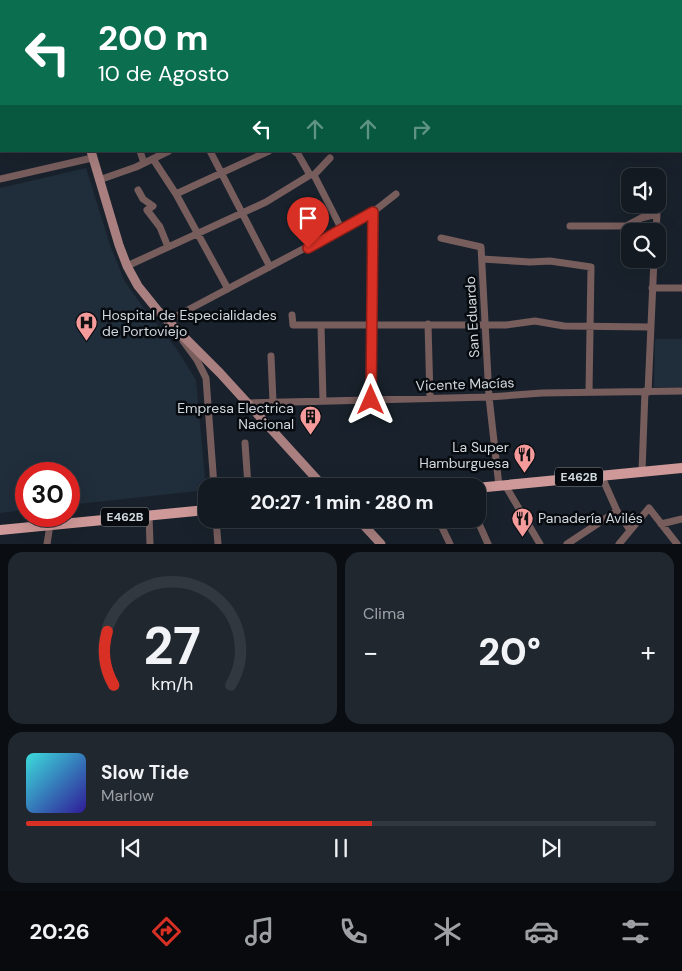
<!DOCTYPE html>
<html lang="es">
<head>
<meta charset="utf-8">
<style>
	:root { --surface:#131a21; --page:#20272e; --text:#f1f3f6; --muted:#9da1a5; --line:#32383f; --accent:#d93025 }
	body { margin:0; font-family:"DM Sans",sans-serif; background:var(--page); color:var(--text); height:100vh; display:flex; flex-direction:column; font-size:19px; white-space:nowrap }
	* { box-sizing:border-box; margin:0 }
	p { font-size:16px; color:var(--muted) }
	.icon { flex:none; width:28px; height:28px; fill:none; stroke:currentColor; stroke-width:2; stroke-linecap:round; stroke-linejoin:round }
	.map { position:relative; height:544px; overflow:hidden }
	.panel { display:flex; flex-direction:column; gap:8px; padding:8px; background:#0a0e12; flex:1 }
	.panel>* { flex:none }
	.guide { position:absolute; left:0px; top:0px; width:682px; height:152px; box-shadow:0 5px 20px #0002,0 0 0 1px var(--line); background:#0b6e4f; color:#fff; overflow:hidden }
	.controls { position:absolute; left:621px; top:168px; display:grid; gap:10px }
	.controls a { display:grid; place-items:center; width:45px; height:45px; border-radius:10px; background:var(--surface); box-shadow:0 5px 20px #0002,0 0 0 1px var(--line); font-size:25px }
	.speed { position:absolute; left:15px; top:462px; display:flex; gap:10px; font-size:25px; font-weight:700; text-align:center }
	.speed>* { display:grid; place-content:center; width:65px; height:65px; border-radius:50%; background:var(--surface); box-shadow:0 5px 20px #0002,0 0 0 1px var(--line); line-height:1 }
	.speed .limit { border:8px solid #d22; background:#fff; color:#111 }
	.pin { position:absolute; display:grid; place-items:center; width:42px; height:42px; color:#fff; margin:-51px -21px; border-radius:50% 50% 50% 0; rotate:-45deg; box-shadow:0 0 5px #0007 }
	.pin .icon { rotate:45deg }
	.me { position:absolute; width:55px; margin:-28px; rotate:0deg; stroke-linejoin:round; filter:drop-shadow(0 0 4px #0008) }
	.turn { display:flex; align-items:center; gap:18px; height:105px; padding:0 15px; font-size:22px }
	.turn .icon { width:65px; height:65px; stroke-width:2.5 }
	.turn b { display:block; font-size:35px; line-height:42px }
	.lanes { display:flex; align-items:center; height:48px; padding:0 15px; background:#0003; justify-content:center; gap:25px; direction:ltr }
	.lanes .off { opacity:.35 }
	.big { font-size:38px; font-weight:800; line-height:1.1 }
	.panel .widget { flex:1; display:flex; flex-direction:column; justify-content:center; gap:8px; min-width:0; padding:0 18px; border-radius:15px; background:var(--page) }
	.panel .dial { align-items:center; gap:0 }
	.dial svg { height:130px; overflow:visible; fill:none; stroke:var(--line); stroke-width:7; stroke-linecap:round; text-anchor:middle }
	.dial text { fill:var(--text); stroke:none }
	.song { display:flex; align-items:center; gap:15px }
	.cover { width:60px; height:60px; border-radius:8px; background:linear-gradient(135deg,hsl(180 70% 55%),hsl(250 70% 35%)) }
	.played { height:5px; border-radius:2px; background:linear-gradient(90deg,var(--accent) 55%,var(--line) 55%) }
	.keys { display:flex; justify-content:space-around; direction:ltr }
	.heat { display:flex; justify-content:space-between; align-items:center; font-size:28px; direction:ltr }
	.panel .tiles { flex:1; display:grid; gap:8px; grid-template-columns:1fr 1fr }
	.widget:last-child { grid-column:span 2 }
	.trip { position:absolute; left:198px; top:478px; width:288px; height:50px; border-radius:15px; background:var(--surface); box-shadow:0 5px 20px #0002,0 0 0 1px var(--line); font-weight:800; line-height:50px; text-align:center }
	.tab-bar { display:flex; height:80px; justify-content:space-around; align-items:center; background:#080a0d; color:var(--muted) }
	.tab-bar .icon { width:35px; height:35px }
	.tab-bar .active { color:var(--accent) }
	.tab-bar b { font-size:22px; color:var(--text) }
	.map>svg:first-child { display:block }
	.built { fill:#202d3b }
	.lines { fill:none; stroke-linecap:round; stroke-linejoin:round }
	.street { stroke:#785d5d; stroke-width:7 }
	.secondary { stroke:#a97f7f; stroke-width:9 }
	.primary { stroke:#cf9999; stroke-width:10 }
	.route-casing { stroke:#8d1f18; stroke-width:12 }
	.route { stroke:#d93025; stroke-width:9 }
	.labels { text-anchor:middle; dominant-baseline:central; stroke-width:5; stroke-linejoin:round; paint-order:stroke }
	.shield { fill:#070b0f; stroke:#949aa0; stroke-width:1 }
	.shield-label { font-size:12px; font-weight:bold; fill:#d1d8de }
	.poi-label { font-size:14px; fill:#d1d8de; stroke:#070b0f; text-anchor:start }
	.street-label { font-size:14px; fill:#d1d8de; stroke:#070b0f }
</style>
</head>
<body>
<div class="map">
<svg width="682" height="544" viewBox="0 0 682 544">
	<rect width="100%" height="100%" fill="#19222c"/>
	<path class="built" d="M86 168 111 248 125 282 146 311 176 348 196 380 206 490 69 505V474H26V510L0 513V188Z
		M655 339H682V387H654Z"/>
	<g class="lines">
		<path class="street" d="M174 0 175 1
			M148 1 151 0
			M0 18H1
			M0 50H1
			M0 87H1
			M0 109H1
			M0 141H1
			M140 151 144 163
			M210 151 270 267
			M294 151 298 154 310 175H314L342 230
			M153 159 176 194 228 289
			M314 175 330 158
			M0 179 92 158
			M99 180 136 167 169 151
			M138 190 143 199 153 206 147 210 160 227 168 247
			M176 194 269 151
			M570 226H626L641 218 657 214 656 231
			M441 238 481 247 489 397 499 486
			M482 259 530 262 550 261 591 267 589 392
			M127 266 266 202 310 175
			M652 288H682
			M292 315 293 325H506L535 321 564 326 650 327
			M167 321 373 212 396 194
			M428 324 430 398
			M321 325 323 401
			M183 341 197 360 206 378 214 486
			M271 356 273 402
			M648 392 654 259
			M371 399 373 212
			M249 403 489 397 542 393 682 391
			M245 443 248 486
			M642 471 645 391
			M601 475 617 511 630 530
			M505 485 540 544
			M149 515 150 544
			M476 517 488 544
			M216 519 218 544
			M438 519 450 544
			M661 524 682 519
			M47 544 50 525
			M567 544 617 511
			M619 544 649 508 677 544"/>
		<path class="secondary" d="M70 1V0
			M91 151 119 245 127 266 138 286 159 312 220 373 323 486
			M358 519 381 544"/>
		<path class="primary" d="M476 488 682 468
			M0 530 206 510"/>
	</g>
	<g class="lines">
		<defs>
			<path id="route" d="M308 248 373 212 371 400"/>
		</defs>
		<use href="#route" class="route-casing"/>
		<use href="#route" class="route"/>
	</g>
	<defs>
		<symbol id="hospital-pin" viewBox="-11 -11 22 30"><path d="M0 17L-7.5 6A9.5 9.5 0 1 1 7.5 6Z" fill="#f59b9c" stroke="#070b0f"/><path d="M-5-5h3v3.5h4V-5h3V5h-3V1.5h-4V5h-3Z" fill="#111"/></symbol>
		<symbol id="building-pin" viewBox="-11 -11 22 30"><path d="M0 17L-7.5 6A9.5 9.5 0 1 1 7.5 6Z" fill="#f59b9c" stroke="#070b0f"/><path d="M-4-6H4V6H1V3H-1V6H-4ZM-2.5-4.3h1.7v1.8h-1.7ZM.8-4.3h1.7v1.8H.8ZM-2.5-1h1.7V.8h-1.7ZM.8-1h1.7V.8H.8Z" fill="#111"/></symbol>
		<symbol id="restaurant-pin" viewBox="-11 -11 22 30"><path d="M0 17L-7.5 6A9.5 9.5 0 1 1 7.5 6Z" fill="#f59b9c" stroke="#070b0f"/><path d="M-5-6h1v4h1v-4h1v4h1v-4h1v5L-1.5 .5V6h-2V.5L-5-1ZM5-6V6H3V1.5H1.5Q1.5-4 5-6Z" fill="#111"/></symbol>
	</defs>
	<g fill-rule="evenodd">
		<use href="#hospital-pin" x="74" y="310" width="25" height="34"/>
		<use href="#building-pin" x="298" y="404" width="25" height="34"/>
		<use href="#restaurant-pin" x="512" y="442" width="25" height="34"/>
		<use href="#restaurant-pin" x="510" y="506" width="25" height="34"/>
	</g>
	<g class="labels">
		<g class="shield">
			<rect x="555" y="467.5" width="48" height="19" rx="4"/>
			<rect x="101" y="507.5" width="48" height="19" rx="4"/>
		</g>
		<g class="shield-label">
			<text x="579" y="477">E462B</text>
			<text x="125" y="517">E462B</text>
		</g>
		<g class="poi-label">
			<text x="102" y="315">Hospital de Especialidades<tspan x="102" dy="16">de Portoviejo</tspan></text>
			<text x="294" y="408" text-anchor="end">Empresa Electrica<tspan x="294" dy="16">Nacional</tspan></text>
			<text x="509" y="447" text-anchor="end">La Super<tspan x="509" dy="16">Hamburguesa</tspan></text>
			<text x="538" y="518">Panadería Avilés</text>
		</g>
		<g class="street-label">
			<text transform="translate(472 317) rotate(-93)">San Eduardo</text>
			<text transform="translate(465 384) rotate(-2)">Vicente Macías</text>
		</g>
	</g>
</svg>
<div class="controls">
<a><svg class="icon" aria-label="sound" viewBox="0 0 24 24"><path d="M4 9h4l5-4v14l-5-4H4zM17 9q2 3 0 6"/></svg></a>
<a><svg class="icon" aria-label="search" viewBox="0 0 24 24"><circle cx="10" cy="10" r="6"/><path d="M15 15l6 6"/></svg></a>
</div>
<div class="speed"><div class="limit">30</div></div>
<div class="pin" style="left:308px;top:248px;background:#d93025"><svg class="icon" aria-label="arrive" viewBox="0 0 24 24"><path d="M6 21V4h12l-3 4 3 4H6"/></svg></div>
<svg class="me" style="left:371px;top:400px" viewBox="-20 -20 40 40"><path d="M0-17L14 15 0 8-14 15z" fill="#d93025" stroke="#fff" stroke-width="4"/></svg>
<div class="trip">20:27 · 1 min · 280 m</div>
<div class="guide">
<div class="turn"><svg class="icon" aria-label="left" viewBox="0 0 24 24"><path d="M17 20v-9H6M10 6l-5 5 5 5"/></svg><div><b>200 m</b>10 de Agosto</div></div>
<div class="lanes"><svg class="icon" aria-label="left" viewBox="0 0 24 24"><path d="M17 20v-9H6M10 6l-5 5 5 5"/></svg><svg class="icon off" aria-label="ahead" viewBox="0 0 24 24"><path d="M12 20V5M6 11l6-6 6 6"/></svg><svg class="icon off" aria-label="ahead" viewBox="0 0 24 24"><path d="M12 20V5M6 11l6-6 6 6"/></svg><svg class="icon off" aria-label="right" viewBox="0 0 24 24"><path d="M7 20v-9h11M14 6l5 5-5 5"/></svg></div>
</div>
</div>
<section class="panel">
<div class="tiles">
<div class="widget dial"><svg viewBox="0 0 100 80">
<path d="M14 69A42 42 0 1 1 86 69"/>
<path d="M14 69A42 42 0 0 1 10 36" stroke="#d93025"/>
<text x="50" y="56" font-size="32" font-weight="700">27</text>
<text x="50" y="72" font-size="11">km/h</text>
</svg></div>
<div class="widget"><p>Clima</p>
<div class="heat"><a>−</a><b class="big">20°</b><a>+</a></div>
</div>
<div class="widget">
<div class="song"><i class="cover"></i><div><b>Slow Tide</b><p>Marlow</p></div></div>
<div class="played"></div>
<div class="keys"><svg class="icon" aria-label="previous" viewBox="0 0 24 24"><path d="M18 5L8 12l10 7zM5 5v14"/></svg><svg class="icon" aria-label="pause" viewBox="0 0 24 24"><path d="M8 5v14M16 5v14"/></svg><svg class="icon" aria-label="next" viewBox="0 0 24 24"><path d="M6 5l10 7-10 7zM19 5v14"/></svg></div>
</div>
</div>
</section>
<nav class="tab-bar">
<b>20:26</b>
<svg class="icon active" aria-label="directions" viewBox="0 0 24 24"><path d="M12 3l9 9-9 9-9-9zM9 14v-3h6M13 9l2 2-2 2"/></svg>
<svg class="icon" aria-label="music" viewBox="0 0 24 24"><path d="M9 18V5l10-2v13"/><circle cx="6" cy="18" r="3"/><circle cx="16" cy="16" r="3"/></svg>
<svg class="icon" aria-label="phone" viewBox="0 0 24 24"><path d="M5 4h4l2 5-3 2q2 4 5 5l2-3 5 2v4C11 20 4 13 5 4z"/></svg>
<svg class="icon" aria-label="climate" viewBox="0 0 24 24"><path d="M12 3v18M4 7l16 10M4 17L20 7"/></svg>
<svg class="icon" aria-label="car" viewBox="0 0 24 24"><path d="M5 17H2v-5l4-1 3-4h7l3 4 3 1v5h-3M9 17h6M6 11h13"/><circle cx="7" cy="17" r="2"/><circle cx="17" cy="17" r="2"/></svg>
<svg class="icon" aria-label="filters" viewBox="0 0 24 24"><path d="M4 7h16M4 17h16"/><circle cx="9" cy="7" r="2"/><circle cx="15" cy="17" r="2"/></svg>
</nav>
</body>
</html>
